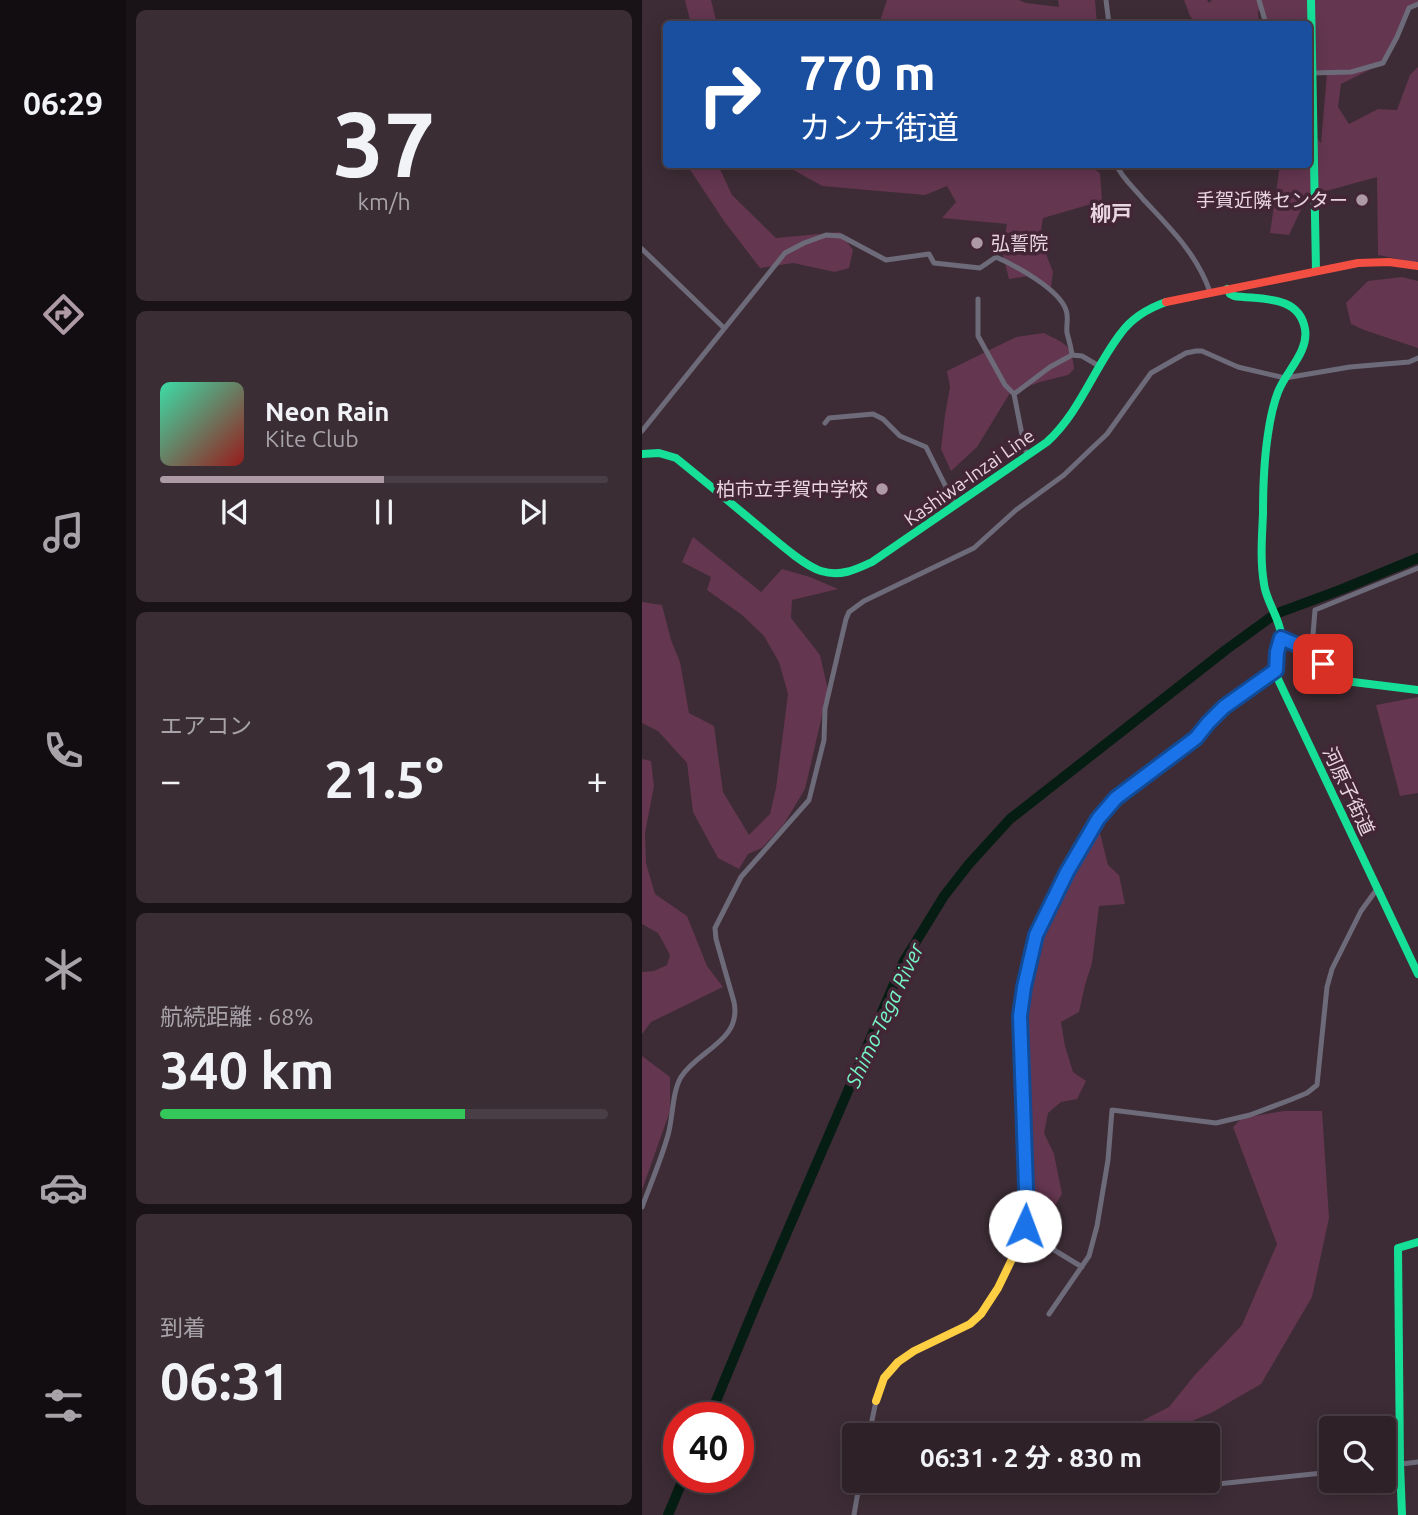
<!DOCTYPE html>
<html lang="ja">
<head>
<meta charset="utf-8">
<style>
	:root { --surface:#2e2128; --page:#3a2e34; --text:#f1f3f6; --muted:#a7a3a8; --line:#493e45; --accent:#ad9aa4 }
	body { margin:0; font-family:Ubuntu,"Noto Sans JP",sans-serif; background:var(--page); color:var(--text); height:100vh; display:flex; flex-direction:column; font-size:26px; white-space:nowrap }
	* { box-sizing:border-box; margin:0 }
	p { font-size:23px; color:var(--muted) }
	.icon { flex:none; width:38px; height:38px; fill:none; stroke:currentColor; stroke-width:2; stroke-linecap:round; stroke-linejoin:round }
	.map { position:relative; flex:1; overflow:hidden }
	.sheet { display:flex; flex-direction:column; gap:10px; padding:10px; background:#191216; width:516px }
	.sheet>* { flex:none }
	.guide { position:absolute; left:21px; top:21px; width:649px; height:147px; border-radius:7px; box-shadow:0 4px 18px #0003,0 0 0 2px var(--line); background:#1a4fa0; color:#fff; overflow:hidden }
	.buttons { position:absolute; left:677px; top:1416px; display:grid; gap:14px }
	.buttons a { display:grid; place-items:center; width:77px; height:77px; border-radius:7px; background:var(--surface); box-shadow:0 4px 18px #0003,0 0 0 2px var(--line); font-size:35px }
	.speed { position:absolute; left:21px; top:1402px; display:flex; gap:14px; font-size:35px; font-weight:700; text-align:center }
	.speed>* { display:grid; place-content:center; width:91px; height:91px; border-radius:50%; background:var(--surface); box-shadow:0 4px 18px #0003,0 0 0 2px var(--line); line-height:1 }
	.speed .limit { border:10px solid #d22; background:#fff; color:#111 }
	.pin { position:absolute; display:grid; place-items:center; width:60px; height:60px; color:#fff; margin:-30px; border-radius:14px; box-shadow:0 4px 10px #0006 }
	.me { position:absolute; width:77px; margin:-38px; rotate:2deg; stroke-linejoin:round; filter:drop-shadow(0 0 5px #0008) }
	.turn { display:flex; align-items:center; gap:24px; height:147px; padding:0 21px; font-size:32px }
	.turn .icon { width:91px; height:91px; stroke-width:2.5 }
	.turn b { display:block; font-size:49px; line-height:60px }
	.big { font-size:52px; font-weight:700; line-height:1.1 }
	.sheet .widget { flex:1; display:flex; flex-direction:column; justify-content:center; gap:10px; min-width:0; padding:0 24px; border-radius:10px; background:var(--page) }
	.sheet .dial { align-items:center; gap:0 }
	.dial b { font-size:91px; line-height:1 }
	.song { display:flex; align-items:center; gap:21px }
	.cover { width:84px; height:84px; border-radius:10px; background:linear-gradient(135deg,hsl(160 70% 55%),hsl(0 70% 35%)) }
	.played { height:7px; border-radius:4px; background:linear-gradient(90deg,var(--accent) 50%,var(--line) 50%) }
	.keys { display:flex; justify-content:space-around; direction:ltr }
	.heat { display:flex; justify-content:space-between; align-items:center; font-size:38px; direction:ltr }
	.charge { height:10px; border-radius:5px; background:linear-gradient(90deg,#34c759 68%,var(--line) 0) }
	.trip { position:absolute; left:200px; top:1423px; width:378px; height:70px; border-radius:7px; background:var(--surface); box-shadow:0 4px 18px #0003,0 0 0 2px var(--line); font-weight:700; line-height:70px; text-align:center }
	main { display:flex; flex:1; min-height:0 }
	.menu { display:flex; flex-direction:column; width:126px; justify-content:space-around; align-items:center; background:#120d10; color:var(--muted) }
	.menu .icon { width:49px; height:49px }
	.menu .active { color:var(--accent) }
	.menu b { font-size:32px; color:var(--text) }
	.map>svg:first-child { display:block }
	.green { fill:#643650 }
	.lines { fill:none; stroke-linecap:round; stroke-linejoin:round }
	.river { stroke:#051d13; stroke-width:10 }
	.street { stroke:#6d6a7a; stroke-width:5 }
	.fast { stroke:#16e098; stroke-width:8 }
	.slow { stroke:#ffcf43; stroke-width:8 }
	.jam { stroke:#f24e42; stroke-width:8 }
	.route-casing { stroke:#114b97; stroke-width:18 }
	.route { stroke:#1a73e8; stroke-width:12 }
	.poi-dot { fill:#ad9aa4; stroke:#432636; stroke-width:2.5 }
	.labels { text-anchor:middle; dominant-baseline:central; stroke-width:7; stroke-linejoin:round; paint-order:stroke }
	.poi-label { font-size:19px; fill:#e9d5df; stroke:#432636; text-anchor:end }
	.street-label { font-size:19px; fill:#e9d5df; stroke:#432636 }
	.neighbourhood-label { font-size:21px; font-weight:bold; fill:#e9d5df; stroke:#432636 }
	.water-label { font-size:21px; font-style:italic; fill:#76f6c6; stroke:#432636 }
</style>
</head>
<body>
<main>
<nav class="menu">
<b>06:29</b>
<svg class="icon active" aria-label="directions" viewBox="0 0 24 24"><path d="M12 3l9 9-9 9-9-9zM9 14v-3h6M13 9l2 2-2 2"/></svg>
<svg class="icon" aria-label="music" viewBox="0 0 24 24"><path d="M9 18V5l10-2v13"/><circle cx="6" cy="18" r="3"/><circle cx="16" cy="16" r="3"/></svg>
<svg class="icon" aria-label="phone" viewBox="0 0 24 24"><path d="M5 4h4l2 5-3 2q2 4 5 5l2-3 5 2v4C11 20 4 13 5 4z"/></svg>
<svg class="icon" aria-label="climate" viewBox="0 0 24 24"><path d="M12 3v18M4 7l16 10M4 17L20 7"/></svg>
<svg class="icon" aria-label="car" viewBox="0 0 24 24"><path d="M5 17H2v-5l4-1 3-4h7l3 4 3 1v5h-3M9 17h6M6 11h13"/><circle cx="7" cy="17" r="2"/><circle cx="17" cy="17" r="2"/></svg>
<svg class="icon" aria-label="filters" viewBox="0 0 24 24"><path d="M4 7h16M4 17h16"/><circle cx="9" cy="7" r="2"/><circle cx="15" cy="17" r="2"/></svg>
</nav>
<section class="sheet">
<div class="widget dial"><b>37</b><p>km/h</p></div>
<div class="widget">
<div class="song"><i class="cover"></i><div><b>Neon Rain</b><p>Kite Club</p></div></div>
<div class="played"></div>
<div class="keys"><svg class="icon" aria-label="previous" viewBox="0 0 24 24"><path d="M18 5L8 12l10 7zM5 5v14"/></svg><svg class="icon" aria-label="pause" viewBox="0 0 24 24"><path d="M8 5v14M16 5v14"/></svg><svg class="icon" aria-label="next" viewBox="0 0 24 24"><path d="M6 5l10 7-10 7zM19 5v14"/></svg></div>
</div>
<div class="widget"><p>エアコン</p>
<div class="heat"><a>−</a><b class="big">21.5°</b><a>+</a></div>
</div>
<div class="widget"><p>航続距離 · 68%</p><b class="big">340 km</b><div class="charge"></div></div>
<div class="widget"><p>到着</p><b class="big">06:31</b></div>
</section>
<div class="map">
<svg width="776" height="1515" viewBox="0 0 776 1515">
	<rect width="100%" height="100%" fill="#3d2c35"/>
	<path class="green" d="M43 0H69L75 24H49Z
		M245 0H377L384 3 417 7 416 0H453L455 24H237Z
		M542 0H565L567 3 570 0H776V4L767 9 741 63 699 84 696 107 707 124 736 109 755 110 768 75 776 67V263L736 255 735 177 677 193 664 199 647 235 628 233 638 165 667 164V129L679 143 685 73H669L670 100H667V24H624L619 6 616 12 617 24H555L548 16Z
		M45 165H76L90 195 134 238 198 232 211 250 207 268 193 272 151 263 118 268 82 221Z
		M143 165H446L458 173 460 201 401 218 398 238 411 272 409 287 386 276 367 279 360 251 365 224 300 218 314 202 305 186 283 195 180 186Z
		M760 277 776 281V348L722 330 709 324 704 303 726 281Z
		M402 333C423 344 430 344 432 369L426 375 398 382 368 393 335 447 309 471 299 449 303 415 308 387 305 371 374 337Z
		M51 537 119 592 140 569 168 577 196 589 150 600 149 618 178 655 186 690 163 789 142 824 120 848 106 854 97 869 76 858 51 812 45 763 16 731 0 723V602L20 605 29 640 38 662 47 713 72 726 81 792 107 835 128 814 134 788 146 694 137 662 122 636 100 615 65 590 69 577 40 562Z
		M776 697V793L758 796 734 705Z
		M0 759 9 761 12 786 3 833 4 863 13 894 45 916 65 966 81 987 9 1022 0 1034V972L12 971 25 965 28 955 16 933 0 924Z
		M457 829 466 865 477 875 483 904 457 906 450 963 443 985 437 1012 419 1022 423 1046 431 1072 444 1081 435 1099 419 1102 406 1113 402 1133 412 1154 420 1194 409 1212 392 1209 387 1171 384 996 400 932 431 869 448 841Z
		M0 1056 28 1077V1111L0 1190Z
		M642 1111H680L687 1218 670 1297 619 1384 569 1413 536 1427 528 1435H493L490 1426 527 1407 552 1376 600 1325 635 1244 591 1127 600 1118Z"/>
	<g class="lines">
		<path class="river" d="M636 613 698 590 776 558
			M67 1418 117 1297 262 961 302 896 327 864 368 819 585 649 629 617
			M26 1515 42 1477"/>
		<path class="street" d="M464 0 467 24
			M617 0 624 24
			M669 73 709 72 741 63 755 37 767 8 776 4
			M474 164C479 177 492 188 501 199 528 228 555 254 568 292
			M0 249 82 328
			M336 299V336L363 385 372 394 383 450 386 455
			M372 394 408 367 430 355
			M183 423 187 418 231 414 241 419 258 436 284 447 313 505
			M0 431 143 253 162 243 184 235 199 236 244 260 287 254 292 263 338 268 354 257C374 266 417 289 424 310 427 317 424 325 425 333 427 340 429 347 430 355L440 356 457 366
			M668 652 670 647 673 610 776 568
			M0 1207C9 1183 19 1160 26 1135 31 1118 30 1092 39 1077 56 1050 100 1041 92 1002L74 939 73 928 99 877 167 800 182 740 183 709 204 619 207 612 222 601 332 548 374 510 422 475 448 450 465 434 509 373 544 353 554 351H560L596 367 643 378 708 367 767 362 776 358
			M381 1231 440 1267
			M407 1314 447 1256 455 1226 466 1160 470 1110 574 1123 608 1115 648 1100 665 1093 675 1085 685 987 690 969 719 911 735 889
			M227 1435 234 1401
			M742 1466 776 1462
			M547 1487 690 1472
			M212 1515 218 1480"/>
		<path class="fast" d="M669 0 674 271
			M585 289 588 294 592 296C618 300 657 294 663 329 667 352 644 371 636 392 631 405 628 420 626 434 622 460 621 487 621 514 620 537 618 560 622 584 624 601 637 617 639 634 640 649 633 662 635 677L776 974
			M0 454 17 453 34 458C65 483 95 508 126 534 139 545 163 566 179 571 198 577 213 570 230 562L405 442C438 412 452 368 479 333 490 318 507 308 524 302
			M639 638 662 648 695 675 701 679 711 682 776 690
			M379 1052 378 1016 381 987 394 935 425 872 456 819 474 798 554 738 582 707 634 670
			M760 1515 758 1464 756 1248 776 1242"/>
		<path class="slow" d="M234 1401 242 1378 256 1362 272 1351 328 1324 339 1314 356 1288 371 1257 385 1216 379 1052"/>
		<path class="jam" d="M524 302 716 263 747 262 776 266"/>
	</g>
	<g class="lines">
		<defs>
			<path id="route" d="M383 1226 385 1216 378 1016 382 987 394 935 425 872 456 819 474 798 554 738 566 723 582 707 634 670 635 652 639 638 662 648 681 664"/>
		</defs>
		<use href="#route" class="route-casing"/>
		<use href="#route" class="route"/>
	</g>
	<g class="poi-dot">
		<circle cx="720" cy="200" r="7"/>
		<circle cx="335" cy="243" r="7"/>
		<circle cx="240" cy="489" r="7"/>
	</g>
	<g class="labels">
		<g class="poi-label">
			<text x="706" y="200">手賀近隣センター</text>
			<text x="349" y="243" text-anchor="start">弘誓院</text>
			<text x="226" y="489">柏市立手賀中学校</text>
		</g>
		<g class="street-label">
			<text transform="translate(327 477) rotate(-35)">Kashiwa-Inzai Line</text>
			<text transform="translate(707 791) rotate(65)">河原子街道</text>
		</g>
		<g class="neighbourhood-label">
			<text x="469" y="213">柳戸</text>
		</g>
		<g class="water-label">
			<text transform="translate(242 1015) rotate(-65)">Shimo-Tega River</text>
		</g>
	</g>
</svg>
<div class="buttons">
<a><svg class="icon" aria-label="search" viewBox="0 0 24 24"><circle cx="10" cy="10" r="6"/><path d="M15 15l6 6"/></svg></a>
</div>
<div class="speed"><div class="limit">40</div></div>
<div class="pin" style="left:681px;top:664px;background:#d93025"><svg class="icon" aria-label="arrive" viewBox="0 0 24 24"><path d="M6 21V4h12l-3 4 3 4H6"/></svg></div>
<svg class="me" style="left:383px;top:1226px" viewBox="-20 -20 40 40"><circle r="19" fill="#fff"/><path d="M0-13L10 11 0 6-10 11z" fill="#1a73e8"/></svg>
<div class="trip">06:31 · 2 分 · 830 m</div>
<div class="guide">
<div class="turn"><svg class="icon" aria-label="right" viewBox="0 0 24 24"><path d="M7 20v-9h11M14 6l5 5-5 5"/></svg><div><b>770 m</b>カンナ街道</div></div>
</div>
</div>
</main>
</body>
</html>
